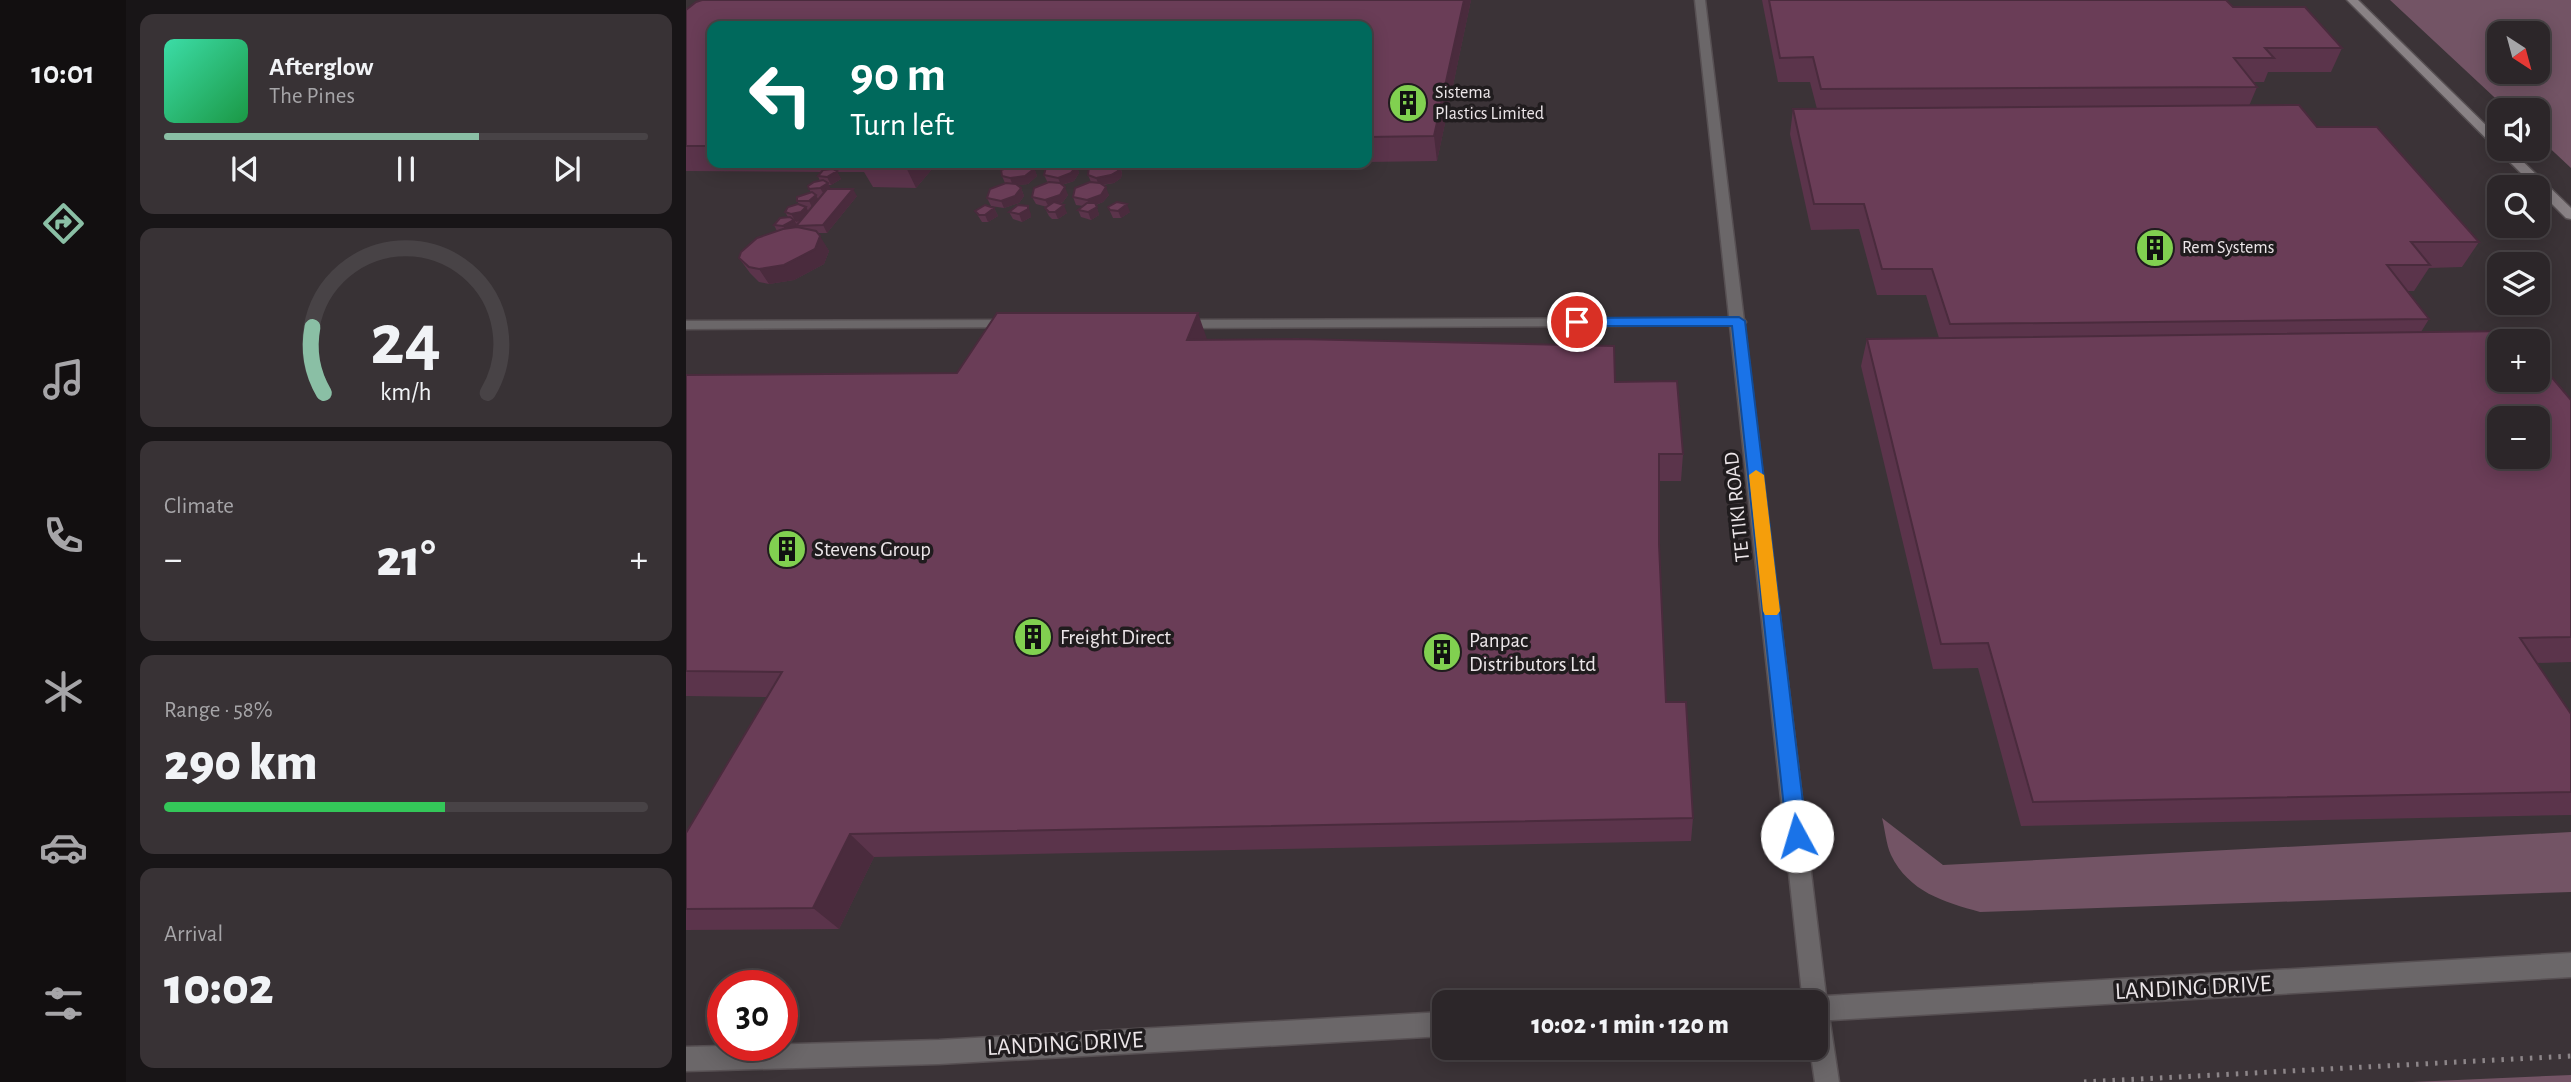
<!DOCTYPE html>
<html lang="en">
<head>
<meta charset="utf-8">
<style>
	:root { --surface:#2c2629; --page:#383235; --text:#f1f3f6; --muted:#a6a5a8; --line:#484346; --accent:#8abfa5 }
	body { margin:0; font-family:"Alegreya Sans",sans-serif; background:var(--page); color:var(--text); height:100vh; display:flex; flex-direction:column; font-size:26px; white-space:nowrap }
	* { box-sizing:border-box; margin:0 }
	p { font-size:23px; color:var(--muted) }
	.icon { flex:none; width:38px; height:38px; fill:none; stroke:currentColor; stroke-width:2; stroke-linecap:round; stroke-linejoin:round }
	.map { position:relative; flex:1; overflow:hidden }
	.panel { display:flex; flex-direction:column; gap:14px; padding:14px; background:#181517; width:560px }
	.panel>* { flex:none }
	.banner { position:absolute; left:21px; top:21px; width:665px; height:147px; border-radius:14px; box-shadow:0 4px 18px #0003,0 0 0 2px var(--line); background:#00695c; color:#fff; overflow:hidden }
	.needle { width:46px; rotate:144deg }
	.controls { position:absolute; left:1801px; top:21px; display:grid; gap:14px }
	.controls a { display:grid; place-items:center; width:63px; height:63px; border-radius:14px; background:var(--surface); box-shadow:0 4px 18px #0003,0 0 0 2px var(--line); font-size:35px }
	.speed { position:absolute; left:21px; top:970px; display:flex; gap:14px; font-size:35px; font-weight:700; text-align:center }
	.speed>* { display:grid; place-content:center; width:91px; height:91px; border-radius:50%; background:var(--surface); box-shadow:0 4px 18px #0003,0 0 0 2px var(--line); line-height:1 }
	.speed .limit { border:10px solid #d22; background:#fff; color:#111 }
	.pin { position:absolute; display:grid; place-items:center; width:60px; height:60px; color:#fff; margin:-30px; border:4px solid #fff; border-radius:50%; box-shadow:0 2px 7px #0007 }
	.me { position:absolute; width:77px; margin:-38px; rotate:354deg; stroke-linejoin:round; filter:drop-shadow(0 0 5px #0008) }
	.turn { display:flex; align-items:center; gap:24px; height:147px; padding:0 28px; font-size:32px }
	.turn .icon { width:91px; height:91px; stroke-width:2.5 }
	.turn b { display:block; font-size:49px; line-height:60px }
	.big { font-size:52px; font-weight:800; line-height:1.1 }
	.panel .card { flex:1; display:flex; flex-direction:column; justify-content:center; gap:10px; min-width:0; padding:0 24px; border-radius:14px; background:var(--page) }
	.panel .dial { align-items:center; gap:0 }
	.dial svg { height:182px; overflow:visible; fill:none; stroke:var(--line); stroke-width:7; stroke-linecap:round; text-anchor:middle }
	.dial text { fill:var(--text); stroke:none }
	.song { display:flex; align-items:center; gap:21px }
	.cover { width:84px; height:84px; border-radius:10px; background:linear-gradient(135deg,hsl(160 70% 55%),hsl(140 70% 35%)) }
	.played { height:7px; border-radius:4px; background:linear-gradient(90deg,var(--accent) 65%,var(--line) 65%) }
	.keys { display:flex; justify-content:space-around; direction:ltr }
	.heat { display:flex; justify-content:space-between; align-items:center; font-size:38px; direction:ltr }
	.charge { height:10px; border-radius:5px; background:linear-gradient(90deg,#34c759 58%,var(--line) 0) }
	.trip { position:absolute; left:746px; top:990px; width:396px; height:70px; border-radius:14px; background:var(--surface); box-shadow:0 4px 18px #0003,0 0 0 2px var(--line); font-weight:800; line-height:70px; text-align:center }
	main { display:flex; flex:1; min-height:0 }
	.tab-bar { display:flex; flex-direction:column; width:126px; justify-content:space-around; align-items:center; background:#120f10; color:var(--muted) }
	.tab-bar .icon { width:49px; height:49px }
	.tab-bar .on { color:var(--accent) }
	.tab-bar b { font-size:32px; color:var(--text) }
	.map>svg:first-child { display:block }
	.green { fill:#735465; fill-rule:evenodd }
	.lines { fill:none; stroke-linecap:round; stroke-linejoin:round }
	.lane-casing { stroke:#575053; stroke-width:3 }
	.street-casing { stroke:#575053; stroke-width:3 }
	.secondary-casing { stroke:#575053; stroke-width:3 }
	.path { stroke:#8c8588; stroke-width:5; stroke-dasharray:2.5 7; stroke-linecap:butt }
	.lane { fill:#6b6769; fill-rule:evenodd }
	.street { fill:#6b6769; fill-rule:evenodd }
	.secondary { fill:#898285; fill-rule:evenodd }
	.wall { fill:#5b344b }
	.shaded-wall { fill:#4a2b3d }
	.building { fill:#6a3d57; stroke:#4a2b3d; stroke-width:2; fill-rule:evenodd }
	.route { fill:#1a73e8; stroke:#114b97; stroke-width:2 }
	.slow { fill:#f59e0b }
	.labels { text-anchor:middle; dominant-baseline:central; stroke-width:7; stroke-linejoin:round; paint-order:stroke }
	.far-poi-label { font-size:18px; fill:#ece6e9; stroke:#201c1e; text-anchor:start }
	.street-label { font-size:21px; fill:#ece6e9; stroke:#201c1e }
	.poi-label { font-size:21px; fill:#ece6e9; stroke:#201c1e; text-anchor:start }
	.near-street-label { font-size:24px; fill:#ece6e9; stroke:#201c1e }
</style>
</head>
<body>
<main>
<nav class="tab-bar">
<b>10:01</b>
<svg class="icon on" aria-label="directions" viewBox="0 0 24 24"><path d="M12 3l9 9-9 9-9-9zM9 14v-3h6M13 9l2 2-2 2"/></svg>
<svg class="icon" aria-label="music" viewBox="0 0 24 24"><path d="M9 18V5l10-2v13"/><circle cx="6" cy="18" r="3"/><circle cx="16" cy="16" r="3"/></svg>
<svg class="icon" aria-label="phone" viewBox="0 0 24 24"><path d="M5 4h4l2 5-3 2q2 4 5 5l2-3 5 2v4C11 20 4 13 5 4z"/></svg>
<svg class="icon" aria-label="climate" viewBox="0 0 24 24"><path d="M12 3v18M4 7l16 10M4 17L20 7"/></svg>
<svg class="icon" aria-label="car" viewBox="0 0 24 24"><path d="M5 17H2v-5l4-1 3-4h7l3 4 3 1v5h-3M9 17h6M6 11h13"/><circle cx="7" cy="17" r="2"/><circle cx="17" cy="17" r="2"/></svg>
<svg class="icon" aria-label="filters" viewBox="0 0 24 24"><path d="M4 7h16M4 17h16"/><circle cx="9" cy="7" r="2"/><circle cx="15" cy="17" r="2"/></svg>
</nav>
<section class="panel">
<div class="card">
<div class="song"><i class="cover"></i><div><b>Afterglow</b><p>The Pines</p></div></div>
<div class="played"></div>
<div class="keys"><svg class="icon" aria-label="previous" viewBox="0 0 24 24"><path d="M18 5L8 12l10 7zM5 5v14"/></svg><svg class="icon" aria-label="pause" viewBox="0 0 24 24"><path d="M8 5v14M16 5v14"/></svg><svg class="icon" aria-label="next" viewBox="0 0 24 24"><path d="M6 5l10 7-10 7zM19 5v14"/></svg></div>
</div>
<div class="card dial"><svg viewBox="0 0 100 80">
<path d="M14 69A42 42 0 1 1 86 69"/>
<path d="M14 69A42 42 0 0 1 9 40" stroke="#8abfa5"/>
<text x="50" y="56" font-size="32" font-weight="700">24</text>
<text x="50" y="72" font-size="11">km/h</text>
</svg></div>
<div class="card"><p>Climate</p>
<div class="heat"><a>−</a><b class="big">21°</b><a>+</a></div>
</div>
<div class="card"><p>Range · 58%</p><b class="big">290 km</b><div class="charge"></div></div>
<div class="card"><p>Arrival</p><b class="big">10:02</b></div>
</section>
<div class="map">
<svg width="1885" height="1082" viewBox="0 0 1885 1082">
	<rect width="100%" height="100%" fill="#3b3337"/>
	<path class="green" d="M1704 0H1885V168L1852 137V110H1822ZM1813 33H1852V72H1813Z
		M1196 818 1257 865 1885 832V892L1294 912C1258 902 1223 892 1205 855 1200 844 1199 829 1196 818Z
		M1885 1075V1082H1726Z"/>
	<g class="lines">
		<defs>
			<path id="lane" d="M1053 318 1058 319 1060 322 1058 325 493 328 486 324 493 320Z
				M325 320 332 324 330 327 0 329V321Z
				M1130 997 1138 1001 1142 1009 1153 1082H1129L1124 1048H1129V1003H1121Z"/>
			<path id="street" d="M1009 0H1019L1140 996 1885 953V977L1129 1021V1003H1117Z
				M758 1012V1036L253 1064 0 1071V1047L253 1040Z"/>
			<path id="secondary" d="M1661 0H1672L1813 138V149H1824L1885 208V219L1880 218Z"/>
		</defs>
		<use href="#lane" class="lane-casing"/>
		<use href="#street" class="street-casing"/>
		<use href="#secondary" class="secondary-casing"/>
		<path class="path" d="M1398 1082 1885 1056"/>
		<use href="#lane" class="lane"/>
		<use href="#street" class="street"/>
		<use href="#secondary" class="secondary"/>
	</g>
	<path class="wall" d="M16 0H785L751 161 681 162V26H26V163H664L434 166 436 173 435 178 428 183 417 185 423 195 417 202 410 205 413 215 405 220 395 217 392 210 397 206 390 205 387 197 405 182 402 175 403 167H391L393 173 388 181 376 185 382 195 377 202 373 204 381 213 372 219H366L363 216 359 208 361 207 350 204 346 197 362 183 358 175 360 168H348L351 176 342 184 332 185 335 188 338 196 333 203 318 208 305 206 301 198 319 183 316 176 321 168 246 169 230 188 187 187 178 172H151L155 179 145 185H142L145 189 171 196 141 233H131L143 251 138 264 108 280 83 284 73 282 64 273 53 258 91 231 88 225 102 217 99 212 113 204 111 201 125 193 122 186 134 181 132 176 136 172 0 171V10Z
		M1076 0H1540L1547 7 1656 48 1645 72H1582L1578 82H1567L1571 87 1563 106 1631 127 1793 242 1776 267 1743 268 1728 291H1721L1743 319 1735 332 1885 400V662L1850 663 1885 714V815L1335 826 1292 668 1247 669 1175 366 1181 339 1253 338 1240 295H1191L1173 229 1125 230 1104 134 1107 109H1131L1124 82H1092Z
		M422 207 444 212 435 218H427Z
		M308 208 312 216 302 222H296L289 211Z
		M323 212 345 214V217L336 222 327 219Z
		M521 339 929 382 997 454 995 481H973V544L980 702 1007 818 1005 841 188 857 153 929 0 930V833L81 697 0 696V375L271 373Z"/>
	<path class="shaded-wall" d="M778 0H785L751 161 748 136Z
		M218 163H243L246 169 230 188Z
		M347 164 351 176 342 184 327 186 324 178Z
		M391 166 393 173 388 181 375 185 372 178Z
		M433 166 436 173 435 178 428 183 413 185 410 178Z
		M151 171 155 179 145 185 141 177Z
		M142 183 146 191 139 196 134 188Z
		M379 187 382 195 377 202 363 207 359 200Z
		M420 187 423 195 417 202 404 207 401 200Z
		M335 188 338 196 333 203 318 208 315 201Z
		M167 189 171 196 141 233 137 225Z
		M130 195 134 203 127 209 123 201Z
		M441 204 444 212 435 218 432 211Z
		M378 205 381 213 372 219 369 212Z
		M342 206 345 214V217L336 222 333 214Z
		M120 207 124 214 120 219 110 222 105 214Z
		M411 207 413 215 405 220 402 212Z
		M308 208 312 216 302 222 299 215Z
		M108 220 112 226H110L111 228 102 234 97 226Z
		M134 236 143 251 138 264 108 280 83 284 73 269Z
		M512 313 521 339 510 366 501 340Z
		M164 834 188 857 153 929 127 908Z"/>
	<path class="building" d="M16 0H778L748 136 681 137V26H26V146H0V10L10 2Z
		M1083 0H1540L1547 7H1619L1656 48H1579L1588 58H1548L1571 87 1135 89 1127 57 1094 58Z
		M1613 105 1631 127H1691L1793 242H1725L1744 265H1701L1743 319 1264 324 1246 269H1196L1178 204H1128L1107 109Z
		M336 163 347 164 348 169 339 176 324 178 316 176 315 170Z
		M372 163H386L391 166 385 173 372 178 358 175 360 167Z
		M414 163H423L433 166 432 171 425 175 410 178 402 175 403 167Z
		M147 169 151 171 141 177 132 176 137 170Z
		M137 180 142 183 134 188 123 189 122 186 128 182Z
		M363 182 374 183 379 187 374 195 359 200 346 197 348 188Z
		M404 182 414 183 420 187 415 195 401 200 387 197 389 188Z
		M320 183 330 184 335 188 329 196 315 201 301 198 304 189Z
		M141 189H167L137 225 110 226Z
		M126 192 130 195 123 201H111V197Z
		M368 202 378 205 369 212H363L359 208Z
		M431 202 441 204 432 211 424 210 422 207Z
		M401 203H409L411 207 402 212 392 210Z
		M112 204 120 207 115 212 105 214 99 212 102 207Z
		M299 205 308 208 299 215H293L289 211Z
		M332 205 342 206V209L333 214 323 212Z
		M104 217 108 220 97 226 88 225 94 218Z
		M111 227 130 231 134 236 129 249 98 265 73 269 63 267 53 258 55 252 71 238 97 229Z
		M311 313H512L501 340 611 339 928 346 929 382 991 381 997 454H973V544L980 702H1000L1007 818 164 834 127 908 0 909V833L96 672 0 671V375L271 373Z
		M1826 331 1835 341H1813V380H1852V361L1885 400V637L1834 638 1885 714V792L1347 802 1302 643 1255 644 1181 339ZM1813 418H1852V457H1813Z"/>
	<path class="route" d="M1053 317 1059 321 1121 836 1118 842 1111 845 1104 842 1101 836 1046 326H891L884 322 891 318Z"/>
	<path class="slow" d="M1070 470 1078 475 1094 611 1091 615H1079L1077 611 1063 475Z"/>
	<defs>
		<symbol id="building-disc" viewBox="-11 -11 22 22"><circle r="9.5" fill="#81d050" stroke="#201c1e"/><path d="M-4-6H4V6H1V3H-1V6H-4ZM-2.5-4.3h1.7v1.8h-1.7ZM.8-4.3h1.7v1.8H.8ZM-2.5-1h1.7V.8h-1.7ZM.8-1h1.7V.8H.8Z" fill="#111"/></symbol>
	</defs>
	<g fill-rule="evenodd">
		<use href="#building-disc" x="700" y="81" width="44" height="44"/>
		<use href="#building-disc" x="1447" y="226" width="44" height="44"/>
		<use href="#building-disc" x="79" y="527" width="44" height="44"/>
		<use href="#building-disc" x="325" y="615" width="44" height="44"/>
		<use href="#building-disc" x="734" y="630" width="44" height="44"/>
	</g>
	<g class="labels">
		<g class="far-poi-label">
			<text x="749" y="93">Sistema<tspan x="749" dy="21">Plastics Limited</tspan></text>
			<text x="1496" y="248">Rem Systems</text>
		</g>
		<g class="street-label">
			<text transform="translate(1051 507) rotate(-96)">TE TIKI ROAD</text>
		</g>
		<g class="poi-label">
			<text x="128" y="549">Stevens Group</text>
			<text x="374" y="637">Freight Direct</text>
			<text x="783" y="640">Panpac<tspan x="783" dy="24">Distributors Ltd</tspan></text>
		</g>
		<g class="near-street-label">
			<text transform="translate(1507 988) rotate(-3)">LANDING DRIVE</text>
			<text transform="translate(379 1044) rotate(-3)">LANDING DRIVE</text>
		</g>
	</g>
</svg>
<div class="controls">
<a><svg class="needle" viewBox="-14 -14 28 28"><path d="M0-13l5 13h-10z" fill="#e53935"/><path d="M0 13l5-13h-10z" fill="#a6a5a8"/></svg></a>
<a><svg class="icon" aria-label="sound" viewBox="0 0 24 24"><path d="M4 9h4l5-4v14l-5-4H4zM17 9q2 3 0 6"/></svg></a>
<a><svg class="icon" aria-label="search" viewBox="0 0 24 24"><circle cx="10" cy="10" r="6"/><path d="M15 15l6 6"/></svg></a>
<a><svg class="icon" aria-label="layers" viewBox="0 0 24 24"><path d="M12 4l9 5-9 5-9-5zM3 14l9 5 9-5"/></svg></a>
<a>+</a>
<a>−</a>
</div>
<div class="speed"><div class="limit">30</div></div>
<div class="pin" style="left:891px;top:322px;background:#d93025"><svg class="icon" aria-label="arrive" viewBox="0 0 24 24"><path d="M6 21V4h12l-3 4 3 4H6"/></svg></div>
<svg class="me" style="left:1111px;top:836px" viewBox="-20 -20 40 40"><circle r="19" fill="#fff"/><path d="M0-13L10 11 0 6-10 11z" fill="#1a73e8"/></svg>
<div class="trip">10:02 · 1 min · 120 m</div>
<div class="banner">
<div class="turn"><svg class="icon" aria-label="left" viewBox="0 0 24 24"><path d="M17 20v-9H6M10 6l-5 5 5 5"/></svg><div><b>90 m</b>Turn left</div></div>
</div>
</div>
</main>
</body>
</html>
